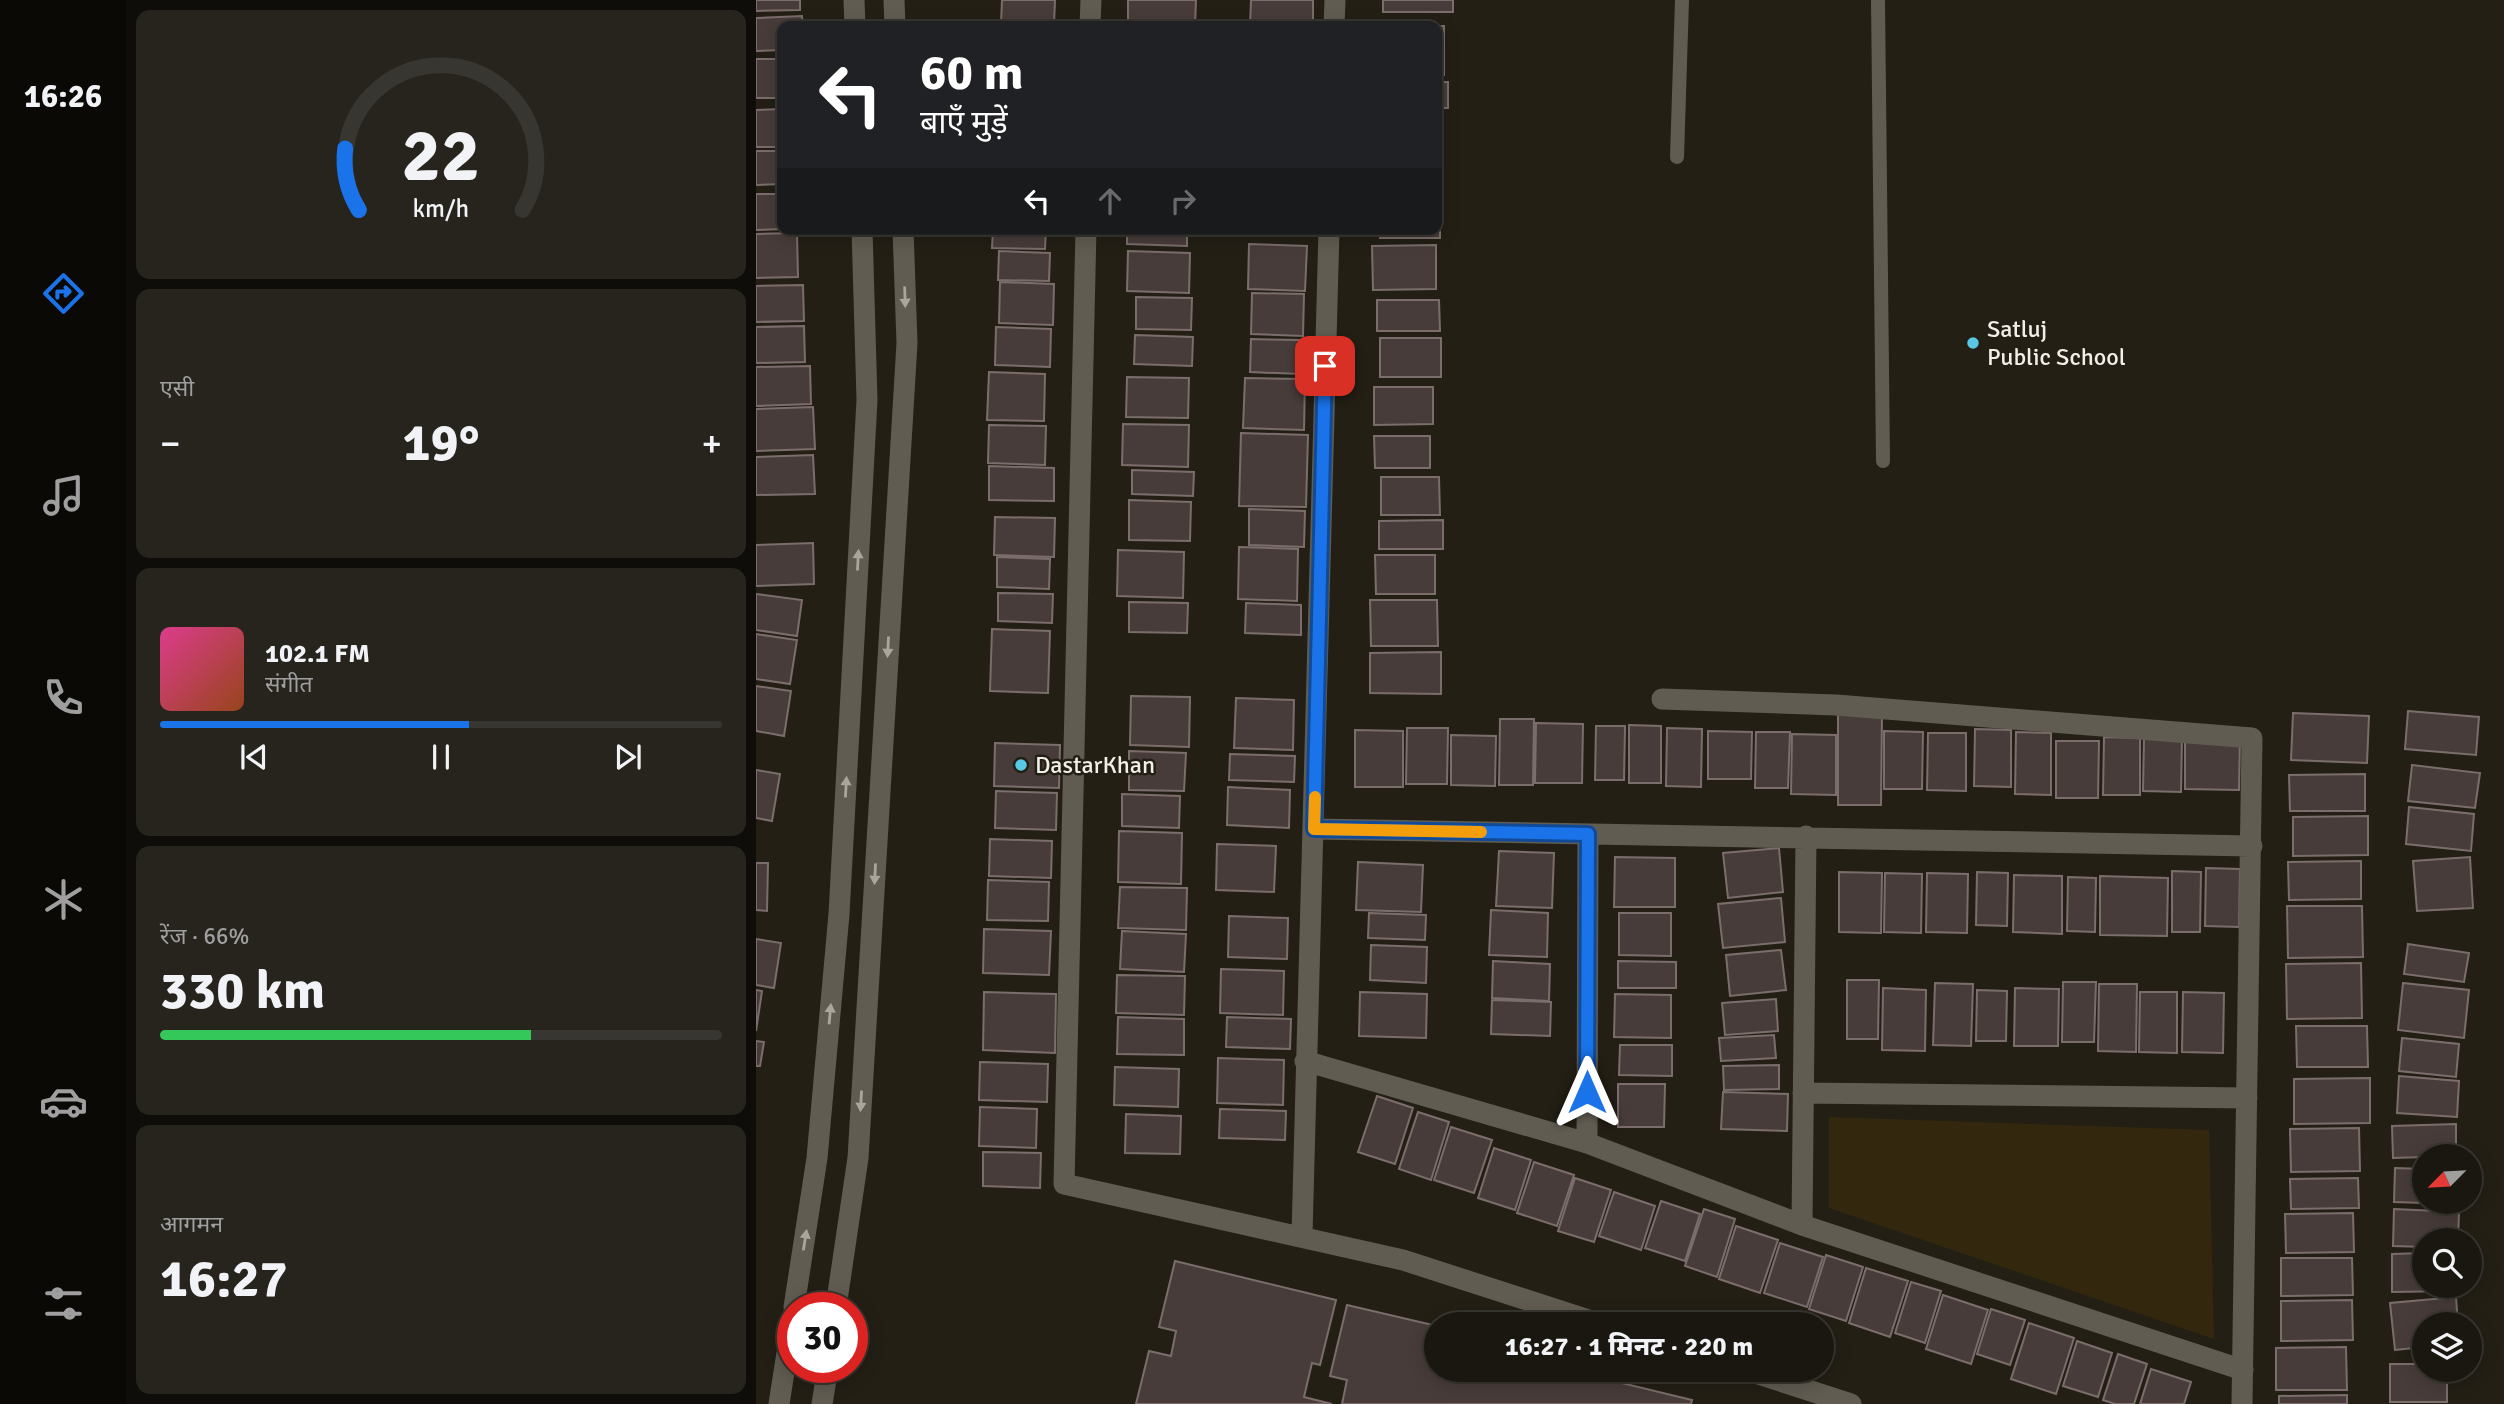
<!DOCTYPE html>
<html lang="hi">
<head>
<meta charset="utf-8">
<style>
	:root { --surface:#1a1710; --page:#27241e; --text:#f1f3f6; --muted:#9f9f9f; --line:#383630; --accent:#1a73e8 }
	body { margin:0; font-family:Signika,"Noto Sans Devanagari",sans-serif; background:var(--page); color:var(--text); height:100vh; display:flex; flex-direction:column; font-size:26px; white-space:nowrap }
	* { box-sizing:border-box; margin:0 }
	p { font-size:23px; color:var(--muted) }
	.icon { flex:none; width:38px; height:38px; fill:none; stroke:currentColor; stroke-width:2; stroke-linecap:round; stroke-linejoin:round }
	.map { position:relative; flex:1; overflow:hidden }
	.drawer { display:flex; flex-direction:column; gap:10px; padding:10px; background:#0e0d09; width:630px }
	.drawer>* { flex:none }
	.guide { position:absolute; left:21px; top:21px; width:665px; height:214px; border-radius:14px; box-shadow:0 4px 18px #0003,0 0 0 2px var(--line); background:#202124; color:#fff; overflow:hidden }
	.needle { width:46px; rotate:246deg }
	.fabs { position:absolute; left:1656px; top:1144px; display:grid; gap:14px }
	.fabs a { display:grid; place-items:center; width:70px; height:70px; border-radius:50%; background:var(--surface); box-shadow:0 4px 18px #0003,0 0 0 2px var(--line); font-size:35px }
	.speed { position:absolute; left:21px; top:1292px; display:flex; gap:14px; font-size:35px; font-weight:700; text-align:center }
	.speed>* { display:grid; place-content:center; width:91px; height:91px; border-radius:50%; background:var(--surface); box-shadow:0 4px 18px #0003,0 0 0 2px var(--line); line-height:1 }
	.speed .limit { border:10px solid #d22; background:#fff; color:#111 }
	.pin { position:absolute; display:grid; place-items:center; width:60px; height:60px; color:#fff; margin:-30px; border-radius:14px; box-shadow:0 4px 10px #0006 }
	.me { position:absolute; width:77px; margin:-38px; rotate:0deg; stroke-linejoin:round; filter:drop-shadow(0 0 5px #0008) }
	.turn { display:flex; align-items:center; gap:24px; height:147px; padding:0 28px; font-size:32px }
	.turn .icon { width:91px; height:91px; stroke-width:2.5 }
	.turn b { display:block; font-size:49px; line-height:60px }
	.lanes { display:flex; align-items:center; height:66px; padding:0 28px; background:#0003; justify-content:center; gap:35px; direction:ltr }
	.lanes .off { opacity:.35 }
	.big { font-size:52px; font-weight:800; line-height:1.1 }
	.drawer .card { flex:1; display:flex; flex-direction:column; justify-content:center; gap:10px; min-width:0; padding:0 24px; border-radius:14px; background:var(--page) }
	.drawer .dial { align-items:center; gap:0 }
	.dial svg { height:182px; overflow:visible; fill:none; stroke:var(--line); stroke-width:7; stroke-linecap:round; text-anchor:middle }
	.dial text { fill:var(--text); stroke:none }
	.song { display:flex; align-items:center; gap:21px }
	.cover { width:84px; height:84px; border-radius:10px; background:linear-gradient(135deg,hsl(330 70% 55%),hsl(20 70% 35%)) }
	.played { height:7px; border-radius:4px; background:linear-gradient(90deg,var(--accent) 55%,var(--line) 55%) }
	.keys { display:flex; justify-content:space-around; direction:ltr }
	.heat { display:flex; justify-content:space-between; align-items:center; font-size:38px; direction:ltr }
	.charge { height:10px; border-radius:5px; background:linear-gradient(90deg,#34c759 66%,var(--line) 0) }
	.trip { position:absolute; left:668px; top:1312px; width:410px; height:70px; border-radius:35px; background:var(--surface); box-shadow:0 4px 18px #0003,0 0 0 2px var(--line); font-weight:800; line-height:70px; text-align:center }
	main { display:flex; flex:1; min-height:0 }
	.tab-bar { display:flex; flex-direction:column; width:126px; justify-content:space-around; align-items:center; background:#0a0906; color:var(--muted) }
	.tab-bar .icon { width:49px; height:49px }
	.tab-bar .current { color:var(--accent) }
	.tab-bar b { font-size:32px; color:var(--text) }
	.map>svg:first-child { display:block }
	.green { fill:#33280d }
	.building { fill:#483c3a; stroke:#7b6d6b; stroke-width:2 }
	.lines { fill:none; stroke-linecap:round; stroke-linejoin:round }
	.lane { stroke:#615c52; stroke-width:14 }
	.street { stroke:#615c52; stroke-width:21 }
	.secondary { stroke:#615c52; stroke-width:21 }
	.oneway { fill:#aaa69e }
	.route-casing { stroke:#114b97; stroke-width:18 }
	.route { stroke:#1a73e8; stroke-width:12 }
	.slow { stroke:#f59e0b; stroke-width:12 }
	.poi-dot { fill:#59c8e4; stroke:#231f15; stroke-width:2.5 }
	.labels { text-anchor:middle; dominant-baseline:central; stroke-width:5; stroke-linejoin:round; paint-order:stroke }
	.poi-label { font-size:24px; fill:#f2efe9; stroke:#231f15; text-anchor:start }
</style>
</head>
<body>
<main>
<nav class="tab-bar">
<b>16:26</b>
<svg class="icon current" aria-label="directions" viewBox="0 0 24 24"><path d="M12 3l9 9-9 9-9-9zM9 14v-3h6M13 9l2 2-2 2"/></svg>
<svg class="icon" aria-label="music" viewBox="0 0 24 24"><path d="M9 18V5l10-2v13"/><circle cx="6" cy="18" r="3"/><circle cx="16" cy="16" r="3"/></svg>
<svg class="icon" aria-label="phone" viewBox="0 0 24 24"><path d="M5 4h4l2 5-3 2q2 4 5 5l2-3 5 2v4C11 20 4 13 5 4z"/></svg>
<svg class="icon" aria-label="climate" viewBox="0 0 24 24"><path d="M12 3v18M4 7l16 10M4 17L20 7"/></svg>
<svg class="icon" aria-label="car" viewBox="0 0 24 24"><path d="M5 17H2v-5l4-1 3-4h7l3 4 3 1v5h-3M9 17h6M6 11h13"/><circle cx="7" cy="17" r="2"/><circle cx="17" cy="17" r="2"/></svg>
<svg class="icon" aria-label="filters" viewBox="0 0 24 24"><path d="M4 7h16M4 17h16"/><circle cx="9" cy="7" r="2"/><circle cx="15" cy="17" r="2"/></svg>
</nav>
<section class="drawer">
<div class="card dial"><svg viewBox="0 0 100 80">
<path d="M14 69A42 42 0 1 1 86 69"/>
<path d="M14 69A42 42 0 0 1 8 42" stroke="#1a73e8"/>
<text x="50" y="56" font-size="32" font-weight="700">22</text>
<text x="50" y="72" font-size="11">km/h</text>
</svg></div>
<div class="card"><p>एसी</p>
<div class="heat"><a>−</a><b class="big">19°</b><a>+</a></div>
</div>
<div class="card">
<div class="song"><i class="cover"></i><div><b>102.1 FM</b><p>संगीत</p></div></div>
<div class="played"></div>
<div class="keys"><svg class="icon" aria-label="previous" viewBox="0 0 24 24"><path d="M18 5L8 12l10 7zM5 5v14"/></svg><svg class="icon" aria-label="pause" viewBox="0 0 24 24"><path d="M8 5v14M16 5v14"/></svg><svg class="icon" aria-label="next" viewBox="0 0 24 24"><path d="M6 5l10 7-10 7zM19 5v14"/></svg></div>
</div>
<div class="card"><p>रेंज · 66%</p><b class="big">330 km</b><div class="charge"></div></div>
<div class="card"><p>आगमन</p><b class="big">16:27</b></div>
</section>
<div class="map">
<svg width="1748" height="1404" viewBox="0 0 1748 1404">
	<rect width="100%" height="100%" fill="#231f15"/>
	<path class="green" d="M1073 1117 1453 1130 1458 1339 1073 1208Z"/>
	<path class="building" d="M0 0H44V10L0 11Z
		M246 0H299L298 25 245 24Z
		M372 0H440L439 26H372Z
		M495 0H557V26H494Z
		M627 0H697V12H627Z
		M46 16 47 26H26V50L0 51V18Z
		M681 26H688V75H681Z
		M0 59H26V98H0Z
		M681 82H692V108H681Z
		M26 109V147H0V110Z
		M681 114H686V142H681Z
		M681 149H686L687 192H681Z
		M0 151H26V184L0 185Z
		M0 194H26V229H29L0 230Z
		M681 203H684V238H624V229H681Z
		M237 229H290L289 249 236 248Z
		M371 229H431V246L371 244Z
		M488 229H548L547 233 488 231Z
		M41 233 42 277 0 278V234Z
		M493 244 551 246 549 291 492 289Z
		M680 245V289L617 290 616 246Z
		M243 251 294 253 293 281 242 280Z
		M372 251 434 253 433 293 371 291Z
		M244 282 298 284 297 325 243 323Z
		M47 285 48 321 0 322V286Z
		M496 293 548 294 547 336 495 334Z
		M380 297 436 298 435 330 380 329Z
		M621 300H683L684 331H621Z
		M48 326 49 362 0 363V327Z
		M240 327 295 329 294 367 239 365Z
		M379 335 437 337 436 366 378 364Z
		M624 338H685V377H624Z
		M495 339 545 340 544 374 494 372Z
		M54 366 55 404 0 406V367Z
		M233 372 289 374 288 421 231 420Z
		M371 377 433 378 432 418 370 417Z
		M489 378 549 379 548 430 487 428Z
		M618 387H677V424L618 425Z
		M57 407 59 449 0 451V409Z
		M367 424 433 425 432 467 366 465Z
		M233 425 290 426 289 465 232 463Z
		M485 433 552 435 550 507 483 506Z
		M618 436H674V468H619Z
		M57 455 59 494 0 495V457Z
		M233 466 298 468V501L233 500Z
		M376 470 438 472 437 496 376 494Z
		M625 477H683L684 515H625Z
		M373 500 435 502 434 541 373 540Z
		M493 509 549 511 548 547 493 545Z
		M239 517 299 518 298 557 238 555Z
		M687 520V549H623V521Z
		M57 543 58 584 0 586V545Z
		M483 547 542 549 541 601 482 599Z
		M362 550 428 552 427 598 361 596Z
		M619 555H679V594H620Z
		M241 557 294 559 293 589 241 587Z
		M242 593 297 594 296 623 242 621Z
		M0 594 46 600 41 636 0 630Z
		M614 600H681L682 646H615Z
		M373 602 432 603 431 633 373 632Z
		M490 603 545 605V635L489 633Z
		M236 629 294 631 292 693 234 691Z
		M0 634 41 640 34 684 0 679Z
		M685 652V694L614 693V653Z
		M0 686 35 691 28 736 0 731Z
		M375 696 434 697 433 747 374 745Z
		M480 698 538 700 537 750 478 748Z
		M1652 711 1723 717 1720 755 1649 749Z
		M1537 713 1613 716 1611 763 1535 760Z
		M1082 714H1126L1125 805H1082Z
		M744 719H778L777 785H743Z
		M780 723 827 724 826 783H779Z
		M873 725 905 726V783H873Z
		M840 726H869L868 780H839Z
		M651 728H692L691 784H650Z
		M911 728 946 729 945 787 910 786Z
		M1219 729 1255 730V787L1218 786Z
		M599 730 647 731V787H599Z
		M952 731 996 732 995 779H952Z
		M1128 731 1167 732 1166 789H1128Z
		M1000 732H1034L1032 788H999Z
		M1260 732 1295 733V795L1259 794Z
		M1172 733H1210V791L1171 790Z
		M1036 734 1080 735V795L1035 794Z
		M695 735 740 736 739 786 695 785Z
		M1429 736 1484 737 1483 790 1429 789Z
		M1348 737 1384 738V795H1347Z
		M1388 737H1426L1425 792 1387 791Z
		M1300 741H1343L1342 798H1300Z
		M239 743 304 745 303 788 238 786Z
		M373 751 430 753 428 791 373 790Z
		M474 754 539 756 538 782 473 780Z
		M1656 765 1724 773 1719 808 1652 801Z
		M0 770 24 774 16 821 0 818Z
		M1609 774V811H1534L1533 775Z
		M472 787 534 790 533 828 471 825Z
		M240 791 301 793 300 830 239 828Z
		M366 794 424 796 423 828 366 826Z
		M1653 807 1718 814 1715 851 1650 844Z
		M1612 816V855L1537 856V817Z
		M363 831 426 833 425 884 362 882Z
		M234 839 296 841 295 878 233 876Z
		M461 844 520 846 518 892 460 890Z
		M1023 848 1027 892 972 898 967 853Z
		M743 851 798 853 796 908 740 906Z
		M859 857 919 858V907H858Z
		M1714 857 1717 908 1661 911 1657 861Z
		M1605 861V899L1533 900 1532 862Z
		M602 862 667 865 665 912 600 910Z
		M0 863H12L11 911 0 910Z
		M1450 868 1484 869 1483 927 1449 926Z
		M1416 871 1445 872 1444 932H1416Z
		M1083 872 1126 873 1125 933 1083 932Z
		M1221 872 1252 873 1251 926 1220 925Z
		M1129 873 1166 874 1165 933 1128 932Z
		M1171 873 1212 874 1211 933 1170 932Z
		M1258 875 1306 876V934L1257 932Z
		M1344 876 1412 878 1411 936 1344 935Z
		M1312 877 1340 878 1339 932 1311 931Z
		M232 880 293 882 292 921 231 920Z
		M364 887 431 888 430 930 362 928Z
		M1025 898 1029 942 967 948 962 904Z
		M1531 906H1606L1607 957 1532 958Z
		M735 910 792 913 791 957 733 955Z
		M613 913 670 915 669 940 612 938Z
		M863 913H915V956L863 955Z
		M473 916 532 918 531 959 472 957Z
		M228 929 295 931 293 975 227 973Z
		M366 931 430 934 428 972 364 969Z
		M0 939 25 943 18 988 0 985Z
		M1652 944 1713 953 1708 982 1648 974Z
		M615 945 671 947 670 983 614 980Z
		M1025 950 1030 990 974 996 970 955Z
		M737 961 794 964 793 1001 736 998Z
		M862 961 920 962V988H862Z
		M1605 963 1606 1018 1531 1019 1530 964Z
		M465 969 528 971 527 1015 464 1013Z
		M361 975 429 976 428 1015 360 1013Z
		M1091 980H1123L1122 1039H1091Z
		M1307 982H1340L1338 1042H1306Z
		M1179 983 1217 984 1215 1046 1177 1045Z
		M1647 983 1713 990 1708 1038 1642 1030Z
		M1343 984H1381L1380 1052 1342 1051Z
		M1127 988 1170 990 1169 1051 1126 1050Z
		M1259 988 1303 989 1302 1046H1258Z
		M0 990 6 991 0 1031Z
		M1221 990 1251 991 1250 1041H1220Z
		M228 992 300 994 299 1053 227 1050Z
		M604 992 671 994 670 1038 603 1036Z
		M1384 992H1421V1053L1383 1052Z
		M1427 992 1468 993 1467 1053 1426 1052Z
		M859 994 915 995V1038L858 1037Z
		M1020 999 1022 1031 969 1035 966 1003Z
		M736 1000 795 1002 794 1036 735 1034Z
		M362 1017 428 1019V1055L361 1054Z
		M471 1017 535 1019 534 1049 470 1047Z
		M1540 1026H1611L1612 1067H1541Z
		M1018 1035 1020 1058 965 1061 963 1038Z
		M1646 1038 1703 1044 1700 1077 1643 1071Z
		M0 1041 8 1042 4 1066H0Z
		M864 1045H916V1076L863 1075Z
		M462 1058 528 1060 527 1105 461 1103Z
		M224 1062 292 1064 291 1102 223 1100Z
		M1023 1065V1089L968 1090 967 1066Z
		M359 1067 423 1069 422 1107 358 1105Z
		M1643 1076 1703 1081 1701 1117 1641 1113Z
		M1614 1078V1123L1538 1124V1079Z
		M862 1084H909L908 1127H862Z
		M967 1092 1032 1094 1031 1131 965 1129Z
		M621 1096 657 1108 639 1164 602 1152Z
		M224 1107 281 1109 280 1148 223 1146Z
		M464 1109 530 1111 529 1140 463 1138Z
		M662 1112 693 1122 675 1180 643 1169Z
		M370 1114 425 1116 424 1154 369 1153Z
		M1700 1124V1156L1637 1158 1636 1126Z
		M695 1127 736 1140 718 1193 678 1180Z
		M1603 1128 1604 1171 1535 1172 1534 1129Z
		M738 1148 775 1160 759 1210 722 1198Z
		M227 1152 285 1153 284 1188 227 1186Z
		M778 1162 818 1175 801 1226 761 1213Z
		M1639 1168 1668 1169V1202L1700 1204 1638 1202Z
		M819 1178 855 1190 838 1242 802 1231Z
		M1602 1178 1603 1208 1535 1209 1534 1179Z
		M858 1192 899 1206 885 1250 843 1236Z
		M905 1201 944 1214 929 1261 889 1248Z
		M948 1209 979 1219 961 1277 929 1266Z
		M1638 1209 1703 1212 1702 1241H1668V1247L1637 1246Z
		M1597 1213 1598 1252 1530 1253 1529 1214Z
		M980 1226 1022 1240 1004 1293 963 1279Z
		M1024 1243 1067 1257 1051 1307 1008 1293Z
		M1668 1253V1286H1701V1291L1636 1292V1254Z
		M1070 1255 1107 1267 1090 1321 1053 1309Z
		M1525 1258H1596L1597 1295 1525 1296Z
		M419 1261 580 1300 564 1365 556 1363 548 1397 576 1404H380L393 1351 415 1356 420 1331 403 1327Z
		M1110 1268 1152 1281 1134 1337 1093 1323Z
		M1155 1282 1185 1291 1169 1343 1139 1333Z
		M1187 1295 1232 1310 1215 1364 1170 1349Z
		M1700 1297 1702 1325H1668V1347L1639 1350 1634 1303Z
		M1596 1300 1597 1340 1525 1341V1301Z
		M591 1305 681 1326V1370H812L936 1400 935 1404H586L591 1380 574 1376Z
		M1235 1309 1269 1320 1254 1365 1221 1354Z
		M1273 1323 1318 1338 1300 1394 1255 1379Z
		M1321 1341 1356 1353 1342 1397 1307 1386Z
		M1590 1347 1591 1390H1520V1348Z
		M1362 1354 1391 1364 1378 1404H1359L1347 1400Z
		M1634 1364H1668V1370H1691V1402H1634Z
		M1395 1369 1435 1382 1428 1404H1384Z
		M1591 1395V1404H1523V1396Z"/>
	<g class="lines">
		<path class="lane" d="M1122 0 1127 461
			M921 157 926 0"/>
		<path class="street" d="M334 26 335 0
			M578 26 579 0
			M330 229 308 1184 647 1260 848 1325
			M906 699 1080 705 1496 738 1486 1404
			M558 829 1496 846
			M549 1061 831 1143 1046 1225 1487 1370
			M1047 1093 1491 1098
			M831 1143 832 834
			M1046 1225 1050 836
			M546 1235 573 229
			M990 1370 1095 1404"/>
		<path class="secondary" d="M98 0 99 26
			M138 0 139 26
			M38 1307 61 1158 83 914 111 400 106 229
			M80 1307 102 1158 151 343 147 229
			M23 1404 37 1315
			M66 1404 72 1367"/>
	</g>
	<defs><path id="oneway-solid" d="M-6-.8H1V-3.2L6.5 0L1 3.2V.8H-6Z" transform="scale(1.75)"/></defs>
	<g class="oneway">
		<use href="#oneway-solid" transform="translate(149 297) rotate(88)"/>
		<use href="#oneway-solid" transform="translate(102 560) rotate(-87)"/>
		<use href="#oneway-solid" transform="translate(132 647) rotate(93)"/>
		<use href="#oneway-solid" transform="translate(90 787) rotate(-87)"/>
		<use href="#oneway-solid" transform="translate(119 874) rotate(93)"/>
		<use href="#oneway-solid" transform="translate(74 1014) rotate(-85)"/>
		<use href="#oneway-solid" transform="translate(105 1101) rotate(93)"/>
		<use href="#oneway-solid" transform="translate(49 1240) rotate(-81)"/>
	</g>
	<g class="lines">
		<defs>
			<path id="route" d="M569 366 558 829 832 834 831 1092"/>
		</defs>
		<use href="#route" class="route-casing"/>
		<use href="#route" class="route"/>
		<path class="slow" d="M559 797 558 829 725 832"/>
	</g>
	<g class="poi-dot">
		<circle cx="1217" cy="343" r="7"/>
		<circle cx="265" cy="765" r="7"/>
	</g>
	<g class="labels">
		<g class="poi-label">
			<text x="1231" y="329">Satluj<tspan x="1231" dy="28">Public School</tspan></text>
			<text x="279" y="765">DastarKhan</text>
		</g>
	</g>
</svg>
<div class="fabs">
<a><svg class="needle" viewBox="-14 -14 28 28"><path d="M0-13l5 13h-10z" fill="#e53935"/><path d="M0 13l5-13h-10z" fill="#9f9f9f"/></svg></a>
<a><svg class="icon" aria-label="search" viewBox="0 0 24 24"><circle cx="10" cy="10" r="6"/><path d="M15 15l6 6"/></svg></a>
<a><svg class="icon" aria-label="layers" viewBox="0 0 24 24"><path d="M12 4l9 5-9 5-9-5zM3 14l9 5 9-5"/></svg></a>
</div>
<div class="speed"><div class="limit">30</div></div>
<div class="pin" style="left:569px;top:366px;background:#d93025"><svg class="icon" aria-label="arrive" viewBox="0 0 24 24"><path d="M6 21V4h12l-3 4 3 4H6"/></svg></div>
<svg class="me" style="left:831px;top:1092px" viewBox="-20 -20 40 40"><path d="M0-17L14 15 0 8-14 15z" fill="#1a73e8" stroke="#fff" stroke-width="4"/></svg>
<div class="trip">16:27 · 1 मिनट · 220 m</div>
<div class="guide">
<div class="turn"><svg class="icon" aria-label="left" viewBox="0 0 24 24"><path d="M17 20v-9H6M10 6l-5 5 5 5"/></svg><div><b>60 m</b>बाएँ मुड़ें</div></div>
<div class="lanes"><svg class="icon" aria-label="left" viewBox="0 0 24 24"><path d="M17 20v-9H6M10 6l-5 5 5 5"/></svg><svg class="icon off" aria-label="ahead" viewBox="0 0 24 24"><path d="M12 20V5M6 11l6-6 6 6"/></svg><svg class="icon off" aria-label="right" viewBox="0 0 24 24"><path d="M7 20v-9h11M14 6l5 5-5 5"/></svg></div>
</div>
</div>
</main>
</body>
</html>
